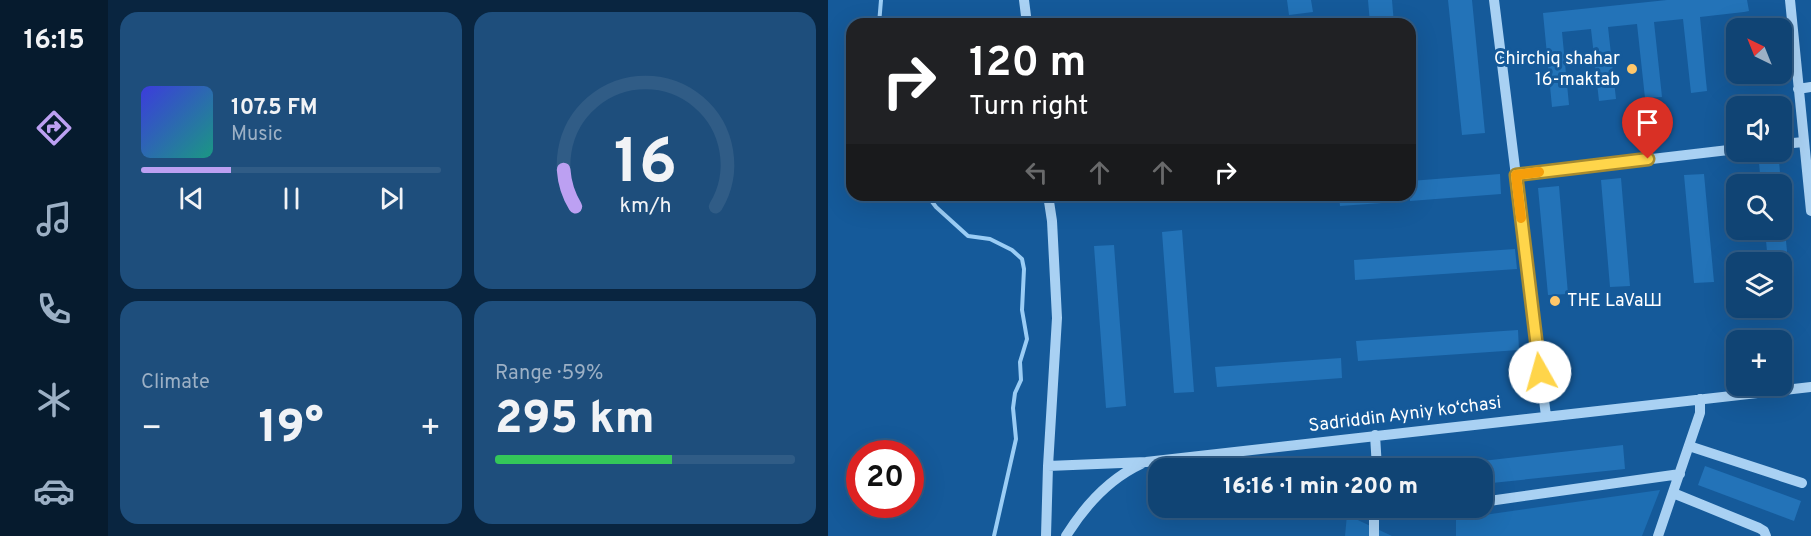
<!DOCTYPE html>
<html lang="en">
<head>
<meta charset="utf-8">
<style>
	:root { --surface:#104474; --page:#1e4e7c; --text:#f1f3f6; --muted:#9cb0c5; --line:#305c86; --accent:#bca0f2 }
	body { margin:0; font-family:Overpass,sans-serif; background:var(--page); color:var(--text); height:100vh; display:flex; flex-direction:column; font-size:22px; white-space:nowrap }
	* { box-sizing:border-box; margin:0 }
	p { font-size:20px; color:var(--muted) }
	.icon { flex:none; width:33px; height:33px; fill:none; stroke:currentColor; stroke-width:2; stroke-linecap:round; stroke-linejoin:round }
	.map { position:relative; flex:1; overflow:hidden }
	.drawer { display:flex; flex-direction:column; gap:12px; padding:12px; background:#092540; width:720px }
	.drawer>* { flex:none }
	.top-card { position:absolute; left:18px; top:18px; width:570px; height:183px; border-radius:18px; box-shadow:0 6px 24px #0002,0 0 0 2px var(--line); background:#202124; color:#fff; overflow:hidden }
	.needle { width:39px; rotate:317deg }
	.buttons { position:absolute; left:898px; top:18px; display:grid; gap:12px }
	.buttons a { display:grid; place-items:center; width:66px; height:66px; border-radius:12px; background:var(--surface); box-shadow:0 6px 24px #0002,0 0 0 2px var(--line); font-size:30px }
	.speed { position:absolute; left:18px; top:440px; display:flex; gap:12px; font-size:30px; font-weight:700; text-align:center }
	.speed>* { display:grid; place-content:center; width:78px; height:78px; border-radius:50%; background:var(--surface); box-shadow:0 6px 24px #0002,0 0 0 2px var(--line); line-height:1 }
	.speed .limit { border:9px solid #d22; background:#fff; color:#111 }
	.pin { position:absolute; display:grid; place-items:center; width:51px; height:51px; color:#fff; margin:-62px -26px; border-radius:50% 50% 50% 0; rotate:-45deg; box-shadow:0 0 6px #0007 }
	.pin .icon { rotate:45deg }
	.me { position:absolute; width:66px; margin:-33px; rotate:353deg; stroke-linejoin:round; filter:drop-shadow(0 0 4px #0008) }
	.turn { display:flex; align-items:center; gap:21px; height:126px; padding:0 24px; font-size:27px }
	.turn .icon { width:78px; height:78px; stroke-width:2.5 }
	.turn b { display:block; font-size:42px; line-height:51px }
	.lanes { display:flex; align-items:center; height:57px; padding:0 24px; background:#0003; justify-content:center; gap:30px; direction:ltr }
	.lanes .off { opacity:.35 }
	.big { font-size:45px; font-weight:800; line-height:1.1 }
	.drawer .card { flex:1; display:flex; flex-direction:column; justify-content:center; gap:9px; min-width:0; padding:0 21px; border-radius:18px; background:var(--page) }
	.drawer .dial { align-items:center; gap:0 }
	.dial svg { height:156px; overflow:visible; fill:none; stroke:var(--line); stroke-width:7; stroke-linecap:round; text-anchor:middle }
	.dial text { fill:var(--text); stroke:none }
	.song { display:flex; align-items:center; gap:18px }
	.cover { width:72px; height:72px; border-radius:9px; background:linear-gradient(135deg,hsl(240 70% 55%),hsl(170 70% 35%)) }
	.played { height:6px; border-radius:3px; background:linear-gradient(90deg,var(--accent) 30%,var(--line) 30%) }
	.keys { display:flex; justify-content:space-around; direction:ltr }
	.heat { display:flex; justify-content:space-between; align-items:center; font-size:33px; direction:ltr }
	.charge { height:9px; border-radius:4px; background:linear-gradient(90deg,#34c759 59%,var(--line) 0) }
	.drawer .tiles { flex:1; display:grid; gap:12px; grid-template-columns:repeat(2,1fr) }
	.trip { position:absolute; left:320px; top:458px; width:345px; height:60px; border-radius:18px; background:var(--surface); box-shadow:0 6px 24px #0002,0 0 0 2px var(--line); font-weight:800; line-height:60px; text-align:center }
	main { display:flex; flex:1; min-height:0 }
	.dock { display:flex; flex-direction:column; width:108px; justify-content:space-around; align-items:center; background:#061b2e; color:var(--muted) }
	.dock .icon { width:42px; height:42px }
	.dock .current { color:var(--accent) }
	.dock b { font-size:27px; color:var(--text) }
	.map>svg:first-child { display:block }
	.green { fill:#1d6eb3 }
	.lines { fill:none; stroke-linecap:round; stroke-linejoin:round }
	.stream { stroke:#9bcdf5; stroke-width:4 }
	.building { fill:#2373b8 }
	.minor { stroke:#a9d1f3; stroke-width:10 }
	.route-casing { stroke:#a68a30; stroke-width:15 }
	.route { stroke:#ffd54a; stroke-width:10 }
	.slow { stroke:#f59e0b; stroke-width:10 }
	.poi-dot { fill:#ffc76a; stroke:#155a9a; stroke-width:2 }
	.labels { text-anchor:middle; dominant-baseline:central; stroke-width:6; stroke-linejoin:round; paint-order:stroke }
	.poi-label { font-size:18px; fill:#fff; stroke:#155a9a; text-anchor:end }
	.street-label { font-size:18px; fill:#fff; stroke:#155a9a }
</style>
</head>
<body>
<main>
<nav class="dock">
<b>16:15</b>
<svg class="icon current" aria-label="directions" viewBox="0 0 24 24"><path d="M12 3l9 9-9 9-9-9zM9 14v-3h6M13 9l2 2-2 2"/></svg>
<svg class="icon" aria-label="music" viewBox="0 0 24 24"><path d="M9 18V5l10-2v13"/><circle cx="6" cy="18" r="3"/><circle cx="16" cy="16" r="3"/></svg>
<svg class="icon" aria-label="phone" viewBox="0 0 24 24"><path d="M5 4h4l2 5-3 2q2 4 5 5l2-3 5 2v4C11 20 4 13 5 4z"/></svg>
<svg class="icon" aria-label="climate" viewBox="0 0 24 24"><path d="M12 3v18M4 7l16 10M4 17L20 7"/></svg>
<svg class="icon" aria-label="car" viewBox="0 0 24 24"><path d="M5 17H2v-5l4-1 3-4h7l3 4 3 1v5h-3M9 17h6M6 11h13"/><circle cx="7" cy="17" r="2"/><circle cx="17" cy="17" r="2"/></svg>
</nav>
<section class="drawer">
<div class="tiles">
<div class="card">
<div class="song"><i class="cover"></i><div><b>107.5 FM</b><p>Music</p></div></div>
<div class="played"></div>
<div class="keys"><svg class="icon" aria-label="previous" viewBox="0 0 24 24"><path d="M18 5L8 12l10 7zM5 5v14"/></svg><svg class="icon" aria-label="pause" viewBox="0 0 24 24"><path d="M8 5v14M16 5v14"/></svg><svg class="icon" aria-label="next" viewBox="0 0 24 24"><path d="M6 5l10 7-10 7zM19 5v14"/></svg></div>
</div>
<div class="card dial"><svg viewBox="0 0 100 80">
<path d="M14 69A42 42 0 1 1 86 69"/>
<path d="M14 69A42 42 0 0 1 8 50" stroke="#bca0f2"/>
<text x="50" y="56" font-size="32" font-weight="700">16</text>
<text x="50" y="72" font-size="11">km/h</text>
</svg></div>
<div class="card"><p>Climate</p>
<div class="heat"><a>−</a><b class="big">19°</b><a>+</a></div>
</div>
<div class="card"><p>Range · 59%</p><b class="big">295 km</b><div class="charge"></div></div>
</div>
</section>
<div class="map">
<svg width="983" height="536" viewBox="0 0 983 536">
	<rect width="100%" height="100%" fill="#155a9a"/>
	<path class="green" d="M832 490 814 536H628V519Z
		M519 515 564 536H517Z"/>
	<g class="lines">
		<path class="stream" d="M51 24 53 0
			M99 195 108 207 140 236 162 239 184 250 194 259 196 269 194 310 199 339 192 362 193 380 187 393 185 408 188 439 166 536"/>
	</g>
	<path class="building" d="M459 0H483L485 12 461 15Z
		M540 0H564L566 24H542Z
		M620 0H644L657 133 634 135Z
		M839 0H919L921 11 916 12 872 17 879 91 863 93 855 19 826 22 834 97 817 98 809 24 780 27 788 99 771 101 763 29 734 32 741 105 724 107 715 13Z
		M951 161 953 184H933L931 163Z
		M672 174 673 194 582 201V181Z
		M876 174 886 282 866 283 856 175Z
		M793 178 802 286 782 287 773 180Z
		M731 186 740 294 720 295 710 188Z
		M511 195H567L568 202 512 206Z
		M354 230 366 392 346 393 334 232Z
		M937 230H957L960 262H940Z
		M286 245 298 406 278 408 266 246Z
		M687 249 689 269 527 280 526 260Z
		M690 330 691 350 530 361 528 341Z
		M513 358 514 378 389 387 387 367Z
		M795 445 797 469 654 484V461Z
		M877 466 973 501 966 521 870 485Z"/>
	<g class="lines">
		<path class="minor" d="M196 0 199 24
			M666 0 718 416
			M962 0 983 211
			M970 89 983 87
			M954 144 976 142
			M688 175 909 149
			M220 195 224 221 229 318 220 466 318 462 983 387
			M547 435 549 468
			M861 446 974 483
			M845 493 931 528 936 531 938 536
			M654 502 852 474
			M218 536 220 466
			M238 536C256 507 281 479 313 464
			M546 536V507
			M830 536 872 413V399"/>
	</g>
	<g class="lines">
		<defs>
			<path id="route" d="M712 372 688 175 820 159"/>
		</defs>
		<use href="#route" class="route-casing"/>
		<use href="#route" class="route"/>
		<path class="slow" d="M693 218 688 175 711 172"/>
	</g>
	<g class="poi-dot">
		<circle cx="804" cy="69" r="6"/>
		<circle cx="727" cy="301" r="6"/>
	</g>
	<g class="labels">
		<g class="poi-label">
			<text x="792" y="59">Chirchiq shahar<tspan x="792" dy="21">16-maktab</tspan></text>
			<text x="739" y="301" text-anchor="start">THE LaVaШ</text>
		</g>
		<g class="street-label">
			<text transform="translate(577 415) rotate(-7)">Sadriddin Ayniy ko‘chasi</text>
		</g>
	</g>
</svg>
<div class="buttons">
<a><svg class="needle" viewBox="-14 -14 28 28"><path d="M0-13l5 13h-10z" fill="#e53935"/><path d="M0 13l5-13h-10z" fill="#9cb0c5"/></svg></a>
<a><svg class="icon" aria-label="sound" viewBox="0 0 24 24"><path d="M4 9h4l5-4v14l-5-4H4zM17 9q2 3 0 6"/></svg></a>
<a><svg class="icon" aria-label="search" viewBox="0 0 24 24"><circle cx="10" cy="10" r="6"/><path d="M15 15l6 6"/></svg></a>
<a><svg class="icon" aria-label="layers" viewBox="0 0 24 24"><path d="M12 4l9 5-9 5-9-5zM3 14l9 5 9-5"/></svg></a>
<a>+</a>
</div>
<div class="speed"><div class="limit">20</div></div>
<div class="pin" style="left:820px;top:159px;background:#d93025"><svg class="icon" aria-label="arrive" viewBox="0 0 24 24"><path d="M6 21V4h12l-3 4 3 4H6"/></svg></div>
<svg class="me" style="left:712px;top:372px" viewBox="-20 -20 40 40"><circle r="19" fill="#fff"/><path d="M0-13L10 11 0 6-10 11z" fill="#ffd54a"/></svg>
<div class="trip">16:16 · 1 min · 200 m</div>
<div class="top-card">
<div class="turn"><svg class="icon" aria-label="right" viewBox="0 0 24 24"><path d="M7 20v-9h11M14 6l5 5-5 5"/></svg><div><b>120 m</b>Turn right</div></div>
<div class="lanes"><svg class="icon off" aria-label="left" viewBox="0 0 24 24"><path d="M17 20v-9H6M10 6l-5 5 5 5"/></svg><svg class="icon off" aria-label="ahead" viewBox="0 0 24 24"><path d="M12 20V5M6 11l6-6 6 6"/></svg><svg class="icon off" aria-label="ahead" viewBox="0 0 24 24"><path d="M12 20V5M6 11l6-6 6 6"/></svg><svg class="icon" aria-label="right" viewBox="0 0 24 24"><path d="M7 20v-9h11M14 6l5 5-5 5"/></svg></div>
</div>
</div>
</main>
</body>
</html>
